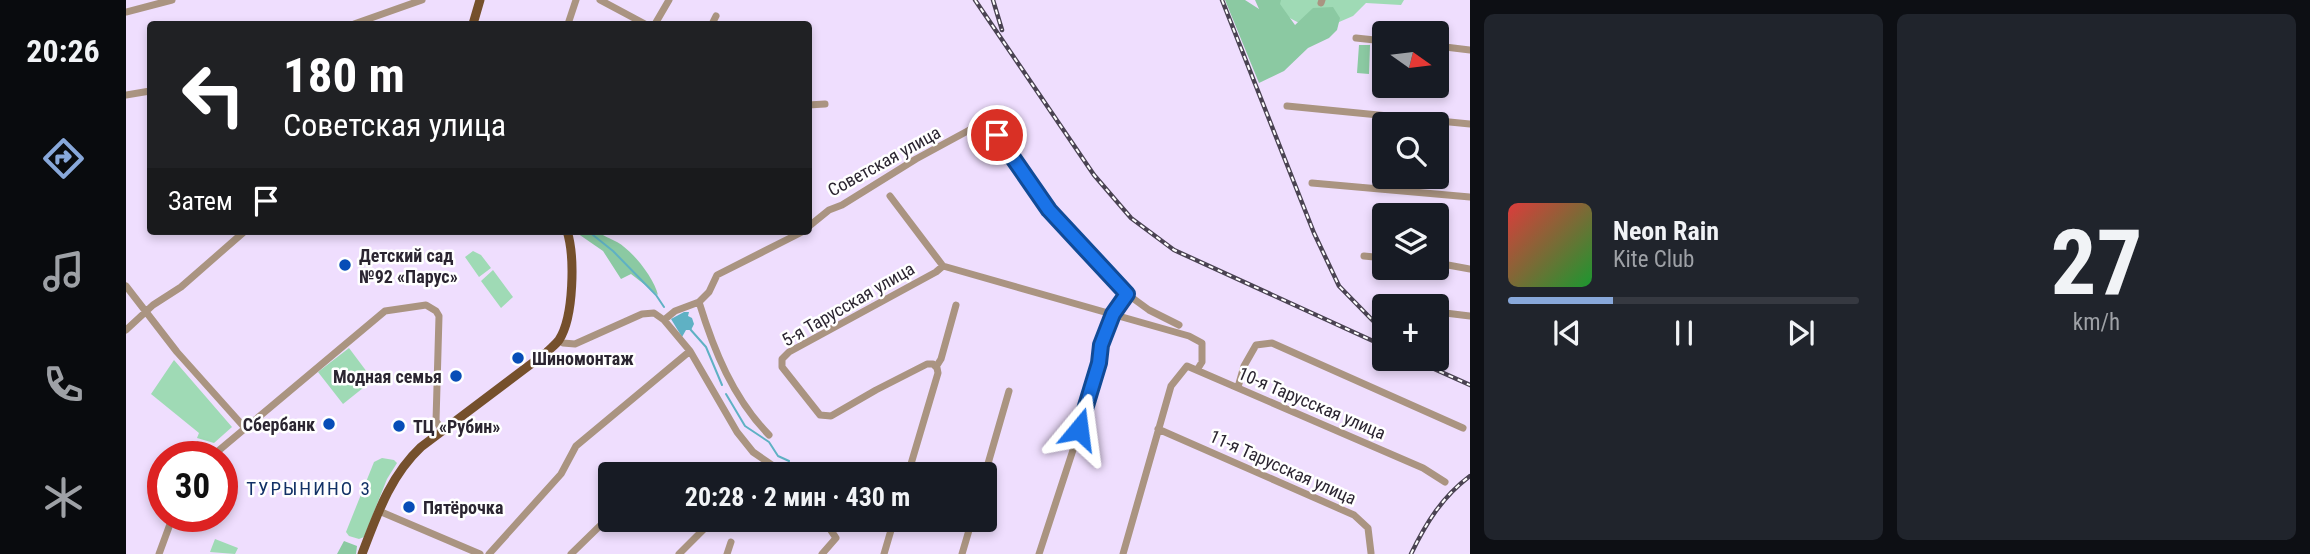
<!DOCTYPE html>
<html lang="ru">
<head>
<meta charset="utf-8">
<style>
	:root { --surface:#171b24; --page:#20242c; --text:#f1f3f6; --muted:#9ea1a6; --line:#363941; --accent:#88a8da }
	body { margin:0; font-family:"Roboto Condensed",sans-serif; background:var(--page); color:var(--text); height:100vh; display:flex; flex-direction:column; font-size:26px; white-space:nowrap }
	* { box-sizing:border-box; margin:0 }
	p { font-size:23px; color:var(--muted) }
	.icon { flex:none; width:38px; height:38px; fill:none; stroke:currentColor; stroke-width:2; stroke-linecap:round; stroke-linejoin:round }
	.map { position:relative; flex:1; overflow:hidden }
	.details { display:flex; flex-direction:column; gap:14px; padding:14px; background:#0d0f14; width:840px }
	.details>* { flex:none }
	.guide { position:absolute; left:21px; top:21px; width:665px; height:214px; border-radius:7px; box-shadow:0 4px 10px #0003; background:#202124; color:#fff; overflow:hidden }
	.needle { width:46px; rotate:104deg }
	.tools { position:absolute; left:1246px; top:21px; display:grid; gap:14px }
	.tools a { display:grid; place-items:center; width:77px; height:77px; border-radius:7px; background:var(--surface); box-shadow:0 4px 10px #0003; font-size:35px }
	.speed { position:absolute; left:21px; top:441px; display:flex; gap:14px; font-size:35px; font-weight:700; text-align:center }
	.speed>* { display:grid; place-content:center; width:91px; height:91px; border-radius:50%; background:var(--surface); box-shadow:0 4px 10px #0003; line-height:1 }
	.speed .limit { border:10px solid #d22; background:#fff; color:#111 }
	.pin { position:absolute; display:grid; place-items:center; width:60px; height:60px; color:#fff; margin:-30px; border:4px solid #fff; border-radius:50%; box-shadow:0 2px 7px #0007 }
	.me { position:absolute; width:77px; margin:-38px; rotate:16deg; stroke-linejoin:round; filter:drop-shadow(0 0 5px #0008) }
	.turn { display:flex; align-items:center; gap:24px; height:147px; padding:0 21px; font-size:32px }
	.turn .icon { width:91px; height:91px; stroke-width:2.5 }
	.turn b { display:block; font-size:49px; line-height:60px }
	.then { display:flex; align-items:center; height:66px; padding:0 21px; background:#0003; gap:14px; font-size:26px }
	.details .tile { flex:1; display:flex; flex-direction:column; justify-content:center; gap:10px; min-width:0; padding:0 24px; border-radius:10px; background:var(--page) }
	.details .dial { align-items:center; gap:0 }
	.dial b { font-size:91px; line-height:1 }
	.song { display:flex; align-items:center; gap:21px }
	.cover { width:84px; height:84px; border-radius:10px; background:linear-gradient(135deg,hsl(0 70% 55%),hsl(130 70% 35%)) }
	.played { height:7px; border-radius:4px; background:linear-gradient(90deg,var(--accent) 30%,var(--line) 30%) }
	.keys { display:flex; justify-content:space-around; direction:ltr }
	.details .tiles { flex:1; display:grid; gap:14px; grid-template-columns:repeat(2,1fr) }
	.trip { position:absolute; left:472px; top:462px; width:399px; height:70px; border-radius:7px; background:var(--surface); box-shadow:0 4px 10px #0003; font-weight:700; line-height:70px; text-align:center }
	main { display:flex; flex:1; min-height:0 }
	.tab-bar { display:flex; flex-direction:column; width:126px; justify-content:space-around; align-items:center; background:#090b0e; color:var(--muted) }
	.tab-bar .icon { width:49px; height:49px }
	.tab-bar .selected { color:var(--accent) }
	.tab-bar b { font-size:32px; color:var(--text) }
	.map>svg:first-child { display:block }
	.green { fill:#9fdab5 }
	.forest { fill:#8bc9a2 }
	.water { fill:#5fb1c4 }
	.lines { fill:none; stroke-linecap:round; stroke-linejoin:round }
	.stream { stroke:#5fb1c4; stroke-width:2 }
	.minor { stroke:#aa9481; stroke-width:7 }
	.major { stroke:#75502c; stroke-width:9 }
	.rail-casing { stroke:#4a4352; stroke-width:4.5 }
	.rail { stroke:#fff; stroke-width:2; stroke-dasharray:5; stroke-linecap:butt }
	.route-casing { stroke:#114b97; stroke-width:18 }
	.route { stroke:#1a73e8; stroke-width:12 }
	.poi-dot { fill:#074db7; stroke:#fff; stroke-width:2.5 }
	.labels { text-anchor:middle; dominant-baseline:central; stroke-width:5; stroke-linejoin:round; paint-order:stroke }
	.street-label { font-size:18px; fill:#2b2531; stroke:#fff }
	.poi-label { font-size:18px; font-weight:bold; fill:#2b2531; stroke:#fff; text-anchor:start }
	.neighbourhood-label { font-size:19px; letter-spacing:2px; fill:#123166; stroke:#fff }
</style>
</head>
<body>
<main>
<nav class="tab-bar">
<b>20:26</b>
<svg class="icon selected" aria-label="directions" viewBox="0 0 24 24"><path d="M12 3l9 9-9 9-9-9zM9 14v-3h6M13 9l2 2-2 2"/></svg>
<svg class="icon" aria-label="music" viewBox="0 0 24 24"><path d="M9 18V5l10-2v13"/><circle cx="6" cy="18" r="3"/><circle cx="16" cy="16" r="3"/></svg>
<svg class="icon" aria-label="phone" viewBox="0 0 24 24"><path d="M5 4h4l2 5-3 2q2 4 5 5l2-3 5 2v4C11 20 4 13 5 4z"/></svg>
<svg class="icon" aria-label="climate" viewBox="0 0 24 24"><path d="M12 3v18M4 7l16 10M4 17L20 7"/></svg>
</nav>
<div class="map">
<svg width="1344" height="554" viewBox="0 0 1344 554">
	<rect width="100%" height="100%" fill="#efdefe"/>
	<path class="green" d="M1130 0H1278L1275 5 1240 3 1227 16 1190 32Z
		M347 251 355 255 365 268 353 277 339 257Z
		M367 270 387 297 375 308 355 281Z
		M223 348 247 380 217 404 192 372Z
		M48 360 106 427 88 443 71 438 73 433 25 394Z
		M256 458 268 460 271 463 261 479 238 537 233 539 223 536 220 532 248 462Z
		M89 539 112 548 109 554 84 552Z"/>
	<path class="forest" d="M1099 0H1119L1133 9 1129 0H1155L1154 4 1169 25 1187 8 1207 7 1214 18 1211 30 1203 38 1182 48 1158 71 1133 83Z
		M1233 45H1244L1243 74 1231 73Z
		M448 231H472C478 237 484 238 491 242 507 251 528 278 532 295L505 274 495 279 477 251Z
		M71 441 86 446 87 450 78 457H65Z
		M218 541 231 546 230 554H211Z"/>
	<path class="water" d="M558 312H563L562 316 566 318 568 324 565 330H560L556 337 545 319Z"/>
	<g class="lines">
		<path class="stream" d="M462 231 487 251 530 295 538 307
			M564 329 580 347 596 385
			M600 394 619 426 643 442 652 456 663 461
			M680 466 707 474"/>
		<path class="minor" d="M474 0 519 24
			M1195 3 1196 0
			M0 12 46 0
			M228 24 296 0
			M442 24 450 0
			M529 24 543 0
			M586 24 590 16
			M1230 38 1258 41
			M1311 46 1344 50
			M0 95 24 91
			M682 105 699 104
			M1161 106 1344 124
			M1186 183 1344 197
			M764 196 817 266 1063 336 1076 343V362L1071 370
			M682 227 703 210 716 205 790 159 860 121 923 210 950 240 1001 294 1023 310 1053 325
			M1238 256 1258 258
			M1311 263 1344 269
			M0 286 51 352 119 428
			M573 302C588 351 607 398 643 435
			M1311 312 1344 316
			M538 320 564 351 611 432 627 452 659 474
			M0 330 27 305 55 287 119 231
			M433 340 437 343 449 344 516 314 528 313 538 320 549 311 573 302 583 292 591 275 678 231
			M810 367 815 359 830 305
			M1112 387 1118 366 1130 345 1146 343 1337 428
			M1032 429 1228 515 1242 528 1245 553
			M85 457 259 311 300 305 310 311 313 316 310 421 316 430
			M782 474 812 373 811 368 807 364H801L750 390 705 416 694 415 656 367V359L663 352 810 272 817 266
			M859 474 883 391
			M253 511 354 554
			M33 554 47 516
			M363 554 435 474 450 446 564 351
			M445 554 485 515
			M553 554 580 527
			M601 554 605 542
			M696 554 710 538 698 520
			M758 554 768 520
			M836 554 846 520
			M913 554 947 450 973 363 975 345 987 314 1001 294
			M997 554 1045 386 1061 366 1297 468 1319 482"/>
		<path class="major" d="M347 24 354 0
			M236 554C251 515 264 476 295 447L421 352C425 348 430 344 433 340 448 317 449 256 441 231"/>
		<defs>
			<path id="rail" d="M849 0 968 175 1005 218 1048 250 1258 346
				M867 0 876 30
				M1096 0 1188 233 1213 286 1258 332
				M1286 359 1344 385
				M1285 554C1300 523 1316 497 1344 476"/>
		</defs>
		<use href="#rail" class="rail-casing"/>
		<use href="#rail" class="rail"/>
	</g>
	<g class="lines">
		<defs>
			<path id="route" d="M871 135 923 210 1001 294 987 314 975 345 973 363 953 429"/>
		</defs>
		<use href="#route" class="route-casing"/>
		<use href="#route" class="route"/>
	</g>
	<g class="poi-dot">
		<circle cx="219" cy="265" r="7"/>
		<circle cx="392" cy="358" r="7"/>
		<circle cx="330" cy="376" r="7"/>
		<circle cx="203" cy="424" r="7"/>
		<circle cx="273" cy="426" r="7"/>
		<circle cx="283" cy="507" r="7"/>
	</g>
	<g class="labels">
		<g class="street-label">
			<text transform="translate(758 161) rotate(-29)">Советская улица</text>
			<text transform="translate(722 304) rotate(-30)">5-я Тарусская улица</text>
			<text transform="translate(1186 403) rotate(23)">10-я Тарусская улица</text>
			<text transform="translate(1157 467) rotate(24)">11-я Тарусская улица</text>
		</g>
		<g class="poi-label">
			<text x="233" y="255">Детский сад<tspan x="233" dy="21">№92 «Парус»</tspan></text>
			<text x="406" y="358">Шиномонтаж</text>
			<text x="316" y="376" text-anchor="end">Модная семья</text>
			<text x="189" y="424" text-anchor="end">Сбербанк</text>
			<text x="287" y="426">ТЦ «Рубин»</text>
			<text x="297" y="507">Пятёрочка</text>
		</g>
		<g class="neighbourhood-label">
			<text x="183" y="488">ТУРЫНИНО 3</text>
		</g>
	</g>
</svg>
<div class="tools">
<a><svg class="needle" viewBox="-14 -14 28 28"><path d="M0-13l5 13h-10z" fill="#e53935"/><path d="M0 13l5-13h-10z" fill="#9ea1a6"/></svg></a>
<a><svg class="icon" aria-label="search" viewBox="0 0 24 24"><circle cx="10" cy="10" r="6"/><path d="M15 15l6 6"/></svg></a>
<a><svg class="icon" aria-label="layers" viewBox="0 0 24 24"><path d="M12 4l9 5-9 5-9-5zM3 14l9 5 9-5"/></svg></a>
<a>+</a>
</div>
<div class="speed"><div class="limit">30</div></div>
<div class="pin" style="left:871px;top:135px;background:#d93025"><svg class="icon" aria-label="arrive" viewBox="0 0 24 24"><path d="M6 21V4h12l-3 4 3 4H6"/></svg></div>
<svg class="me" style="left:953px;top:429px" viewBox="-20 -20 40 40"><path d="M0-17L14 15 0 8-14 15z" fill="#1a73e8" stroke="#fff" stroke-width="4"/></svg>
<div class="trip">20:28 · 2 мин · 430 m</div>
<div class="guide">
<div class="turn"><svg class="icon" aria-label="left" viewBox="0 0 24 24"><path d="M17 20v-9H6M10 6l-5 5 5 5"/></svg><div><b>180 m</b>Советская улица</div></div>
<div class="then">Затем<svg class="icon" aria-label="arrive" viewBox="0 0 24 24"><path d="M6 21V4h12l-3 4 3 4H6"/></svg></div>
</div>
</div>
<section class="details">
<div class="tiles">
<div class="tile">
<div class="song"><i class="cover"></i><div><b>Neon Rain</b><p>Kite Club</p></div></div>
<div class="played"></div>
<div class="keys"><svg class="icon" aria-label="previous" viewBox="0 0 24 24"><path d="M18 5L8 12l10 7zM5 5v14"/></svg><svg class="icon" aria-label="pause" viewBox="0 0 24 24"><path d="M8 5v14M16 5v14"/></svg><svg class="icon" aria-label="next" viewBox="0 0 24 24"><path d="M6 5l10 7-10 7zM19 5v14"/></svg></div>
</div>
<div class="tile dial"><b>27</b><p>km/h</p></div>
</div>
</section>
</main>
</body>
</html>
